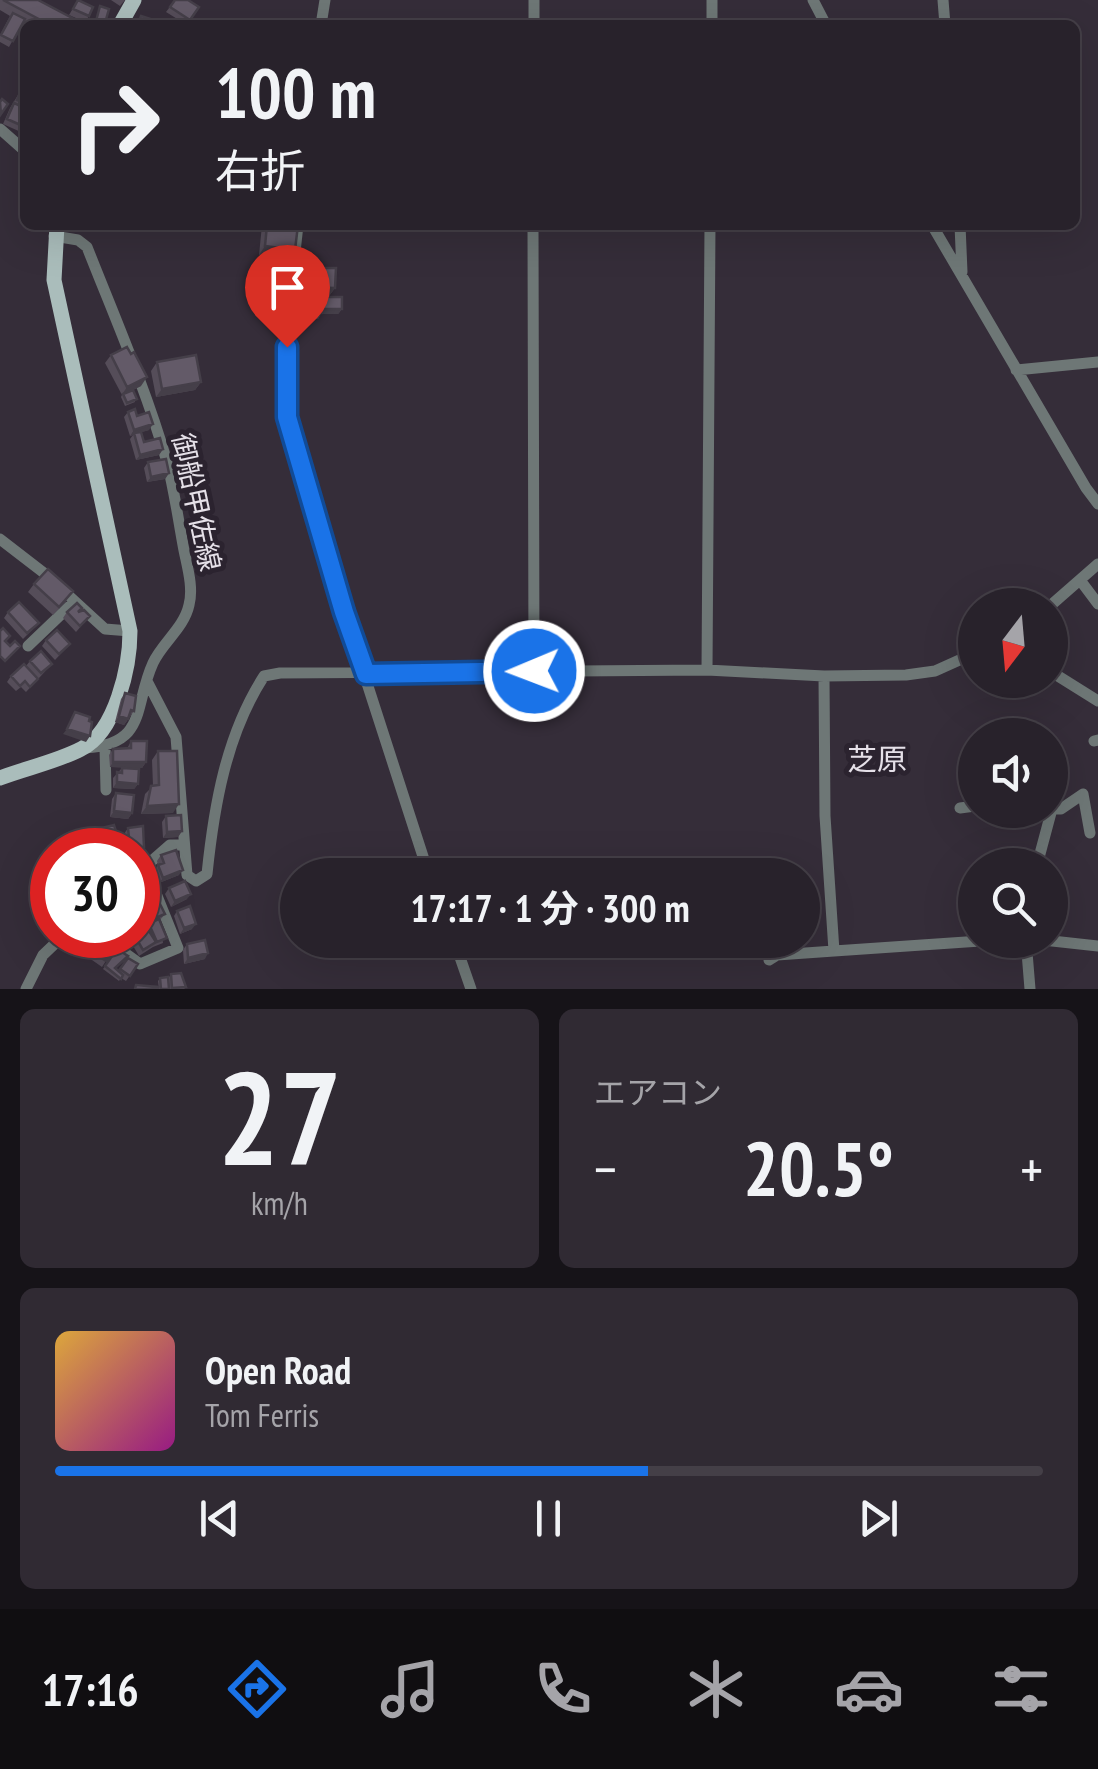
<!DOCTYPE html>
<html lang="ja">
<head>
<meta charset="utf-8">
<style>
	:root { --surface:#28222b; --page:#302a33; --text:#f1f3f6; --muted:#a5a4a9; --line:#443f47; --accent:#1a73e8 }
	body { margin:0; font-family:"PT Sans Narrow","Noto Sans JP",sans-serif; background:var(--page); color:var(--text); height:100vh; display:flex; flex-direction:column; font-size:38px; white-space:nowrap }
	* { box-sizing:border-box; margin:0 }
	p { font-size:32px; color:var(--muted) }
	.icon { flex:none; width:55px; height:55px; fill:none; stroke:currentColor; stroke-width:2; stroke-linecap:round; stroke-linejoin:round }
	.map { position:relative; height:989px; overflow:hidden }
	.sheet { display:flex; flex-direction:column; gap:20px; padding:20px; background:#161318; flex:1 }
	.sheet>* { flex:none }
	.banner { position:absolute; left:20px; top:20px; width:1060px; height:210px; border-radius:15px; box-shadow:0 10px 40px #0002,0 0 0 2px var(--line); background:#28222b; color:var(--text); overflow:hidden }
	.needle { width:65px; rotate:196deg }
	.tools { position:absolute; left:958px; top:588px; display:grid; gap:20px }
	.tools a { display:grid; place-items:center; width:110px; height:110px; border-radius:50%; background:var(--surface); box-shadow:0 10px 40px #0002,0 0 0 2px var(--line); font-size:50px }
	.speed { position:absolute; left:30px; top:828px; display:flex; gap:20px; font-size:50px; font-weight:700; text-align:center }
	.speed>* { display:grid; place-content:center; width:130px; height:130px; border-radius:50%; background:var(--surface); box-shadow:0 10px 40px #0002,0 0 0 2px var(--line); line-height:1 }
	.speed .limit { border:15px solid #d22; background:#fff; color:#111 }
	.pin { position:absolute; display:grid; place-items:center; width:85px; height:85px; color:#fff; margin:-102px -42px; border-radius:50% 50% 50% 0; rotate:-45deg; box-shadow:0 0 10px #0007 }
	.pin .icon { rotate:45deg }
	.me { position:absolute; width:110px; margin:-55px; rotate:269deg; stroke-linejoin:round; filter:drop-shadow(0 0 8px #0008) }
	.turn { display:flex; align-items:center; gap:35px; height:210px; padding:0 30px; font-size:45px }
	.turn .icon { width:130px; height:130px; stroke-width:2.5 }
	.turn b { display:block; font-size:70px; line-height:85px }
	.big { font-size:75px; font-weight:700; line-height:1.1 }
	.sheet .card { flex:1; display:flex; flex-direction:column; justify-content:center; gap:15px; min-width:0; padding:0 35px; border-radius:15px; background:var(--page) }
	.sheet .dial { align-items:center; gap:0 }
	.dial b { font-size:130px; line-height:1 }
	.song { display:flex; align-items:center; gap:30px }
	.cover { width:120px; height:120px; border-radius:15px; background:linear-gradient(135deg,hsl(40 70% 55%),hsl(310 70% 35%)) }
	.played { height:10px; border-radius:5px; background:linear-gradient(90deg,var(--accent) 60%,var(--line) 60%) }
	.keys { display:flex; justify-content:space-around; direction:ltr }
	.heat { display:flex; justify-content:space-between; align-items:center; font-size:55px; direction:ltr }
	.sheet .tiles { flex:1; display:grid; gap:20px; grid-template-columns:1fr 1fr }
	.card:last-child { grid-column:span 2 }
	.trip { position:absolute; left:280px; top:858px; width:540px; height:100px; border-radius:50px; background:var(--surface); box-shadow:0 10px 40px #0002,0 0 0 2px var(--line); font-weight:700; line-height:100px; text-align:center }
	.tab-bar { display:flex; height:160px; justify-content:space-around; align-items:center; background:#100e11; color:var(--muted) }
	.tab-bar .icon { width:70px; height:70px }
	.tab-bar .active { color:var(--accent) }
	.tab-bar b { font-size:45px; color:var(--text) }
	.map>svg:first-child { display:block }
	.lines { fill:none; stroke-linecap:round; stroke-linejoin:round }
	.minor { stroke:#6e7776; stroke-width:11 }
	.major { stroke:#aabdbb; stroke-width:15 }
	.wall { fill:#554d59 }
	.shaded-wall { fill:#453f49 }
	.building { fill:#635a68; stroke:#453f49; stroke-width:2.5 }
	.route-casing { stroke:#114b97; stroke-width:25 }
	.route { stroke:#1a73e8; stroke-width:18 }
	.labels { text-anchor:middle; dominant-baseline:central; stroke-width:10; stroke-linejoin:round; paint-order:stroke }
	.street-label { font-size:28px; fill:#e5e0e8; stroke:#2b232f }
	.neighbourhood-label { font-size:30px; fill:#e5e0e8; stroke:#2b232f }
</style>
</head>
<body>
<div class="map">
<svg width="1098" height="989" viewBox="0 0 1098 989">
	<rect width="100%" height="100%" fill="#352d39"/>
	<g class="lines">
		<path class="minor" d="M813 0 826 25
			M943 0 945 25
			M321 25 325 0
			M534 25V0
			M712 25V0
			M0 129 25 151
			M298 225C291 289 283 353 287 417L344 612 429 875
			M533 225 534 671
			M932 225 1086 488 1098 504
			M960 225 962 272
			M54 236 78 240 87 247C115 318 146 389 167 462 174 489 178 518 183 545 186 563 194 586 189 605 184 628 162 643 153 663 133 707 148 744 85 748
			M1016 370 1098 362
			M0 539 44 573 105 629 130 631
			M1080 580 1098 604
			M1050 606 1098 564
			M28 646 74 602
			M707 670 710 225
			M1050 671 1098 701
			M824 676 825 816 834 951 995 940
			M148 683 176 737 187 875 196 881 207 874C214 806 226 735 264 676L280 673 707 670 824 676 906 675 935 671 975 653
			M1094 741 1098 740
			M105 747 106 790
			M960 808 975 806
			M1037 865 1052 809H1061L1083 794 1090 833
			M138 873 170 845H183
			M100 935 140 964 178 948 145 866
			M454 940 471 989
			M1026 940 1030 989
			M1043 940 1098 946
			M769 960 777 955 834 951
			M26 989 43 955 64 935"/>
		<path class="major" d="M120 25 134 0
			M0 778C26 768 56 762 81 749 116 732 130 666 130 631L54 280 57 225"/>
	</g>
	<path class="wall" d="M0 0H38L73 25H28L23 22 9 47 0 42V35L10 16 0 10Z
		M78 0 89 16 85 22 69 15Z
		M111 0H125L120 6Z
		M175 0 199 7 187 25 166 12Z
		M21 90 25 92V130L23 133 3 124 10 108Z
		M262 225H298L295 250 289 259 259 255Z
		M302 255 311 268 335 288 329 296 295 295 296 264Z
		M323 297 342 309 338 314H321L318 319H297V310L301 305H319Z
		M111 355 141 386 133 390 135 402 125 406 121 397 122 395 105 363Z
		M157 362 201 382 195 390 156 397 151 371Z
		M128 412 137 416 149 430 141 432 144 442 163 449 159 455 136 460 130 439 133 435 130 436 124 417Z
		M148 462 169 473 165 479 147 482 144 468Z
		M34 584 67 600 53 615 28 592Z
		M80 611 90 616 76 632 63 618 67 612Z
		M8 612 39 623 23 639 4 618Z
		M46 640 70 644 55 660 42 646Z
		M30 661 52 664 26 692 21 687 16 691 7 682 11 676 26 666Z
		M125 693 134 711 124 725 115 722 121 699Z
		M131 741 146 762 142 768 110 767 109 755 113 749H127Z
		M158 751 173 813 141 814 145 794 153 786 152 760Z
		M122 768 138 784 134 789 113 788V778Z
		M116 793 132 813 128 819 110 817 112 799Z
		M166 816 182 831 178 837 163 838 162 822Z
		M102 828 115 847 103 850 98 834Z
		M128 828 144 847 140 852 138 850H126L124 834Z
		M161 855 179 875 159 883 154 871 158 865 157 861Z
		M169 888 187 899 171 907 165 894Z
		M141 905 165 914 160 920 163 943 153 947 139 956 132 944 136 938 147 932 145 929 148 926 144 927 143 925 138 932V917L142 922 138 912Z
		M177 911 192 929 180 934 174 916Z
		M94 935 115 947 102 967 82 953Z
		M187 944 205 959 184 964 183 950Z
		M117 949 126 959 116 968 119 971 128 958 138 964 126 981 121 978 119 981 103 969Z
		M171 974 185 989H159L158 981 160 978 168 979Z"/>
	<path class="shaded-wall" d="M265 246 295 250 289 259 259 255Z
		M301 287 335 288 329 296 295 295Z
		M323 309H342L338 314H321L318 319H297L301 313H320Z
		M147 377 141 386 121 396 127 387Z
		M201 382 195 390 156 397 162 389Z
		M153 424 149 430 130 436 134 430Z
		M163 449 159 455 136 460 140 455Z
		M169 473 165 479 147 482 151 477Z
		M119 716 128 719 124 725 115 722Z
		M67 729 90 736 86 742 63 734Z
		M113 762H146L142 768 110 767Z
		M117 782 138 784 134 789 113 788Z
		M179 804 173 813 141 814 147 806Z
		M114 811 132 813 128 819 110 817Z
		M182 831 178 837 163 838 167 832Z
		M119 841 115 847 103 850 107 845Z
		M183 870 179 875 159 883 163 878Z
		M160 888 154 897 138 907V903Z
		M191 894 187 899 171 907 175 901Z
		M196 924 192 929 180 934 184 928Z
		M208 953 205 959 184 964 188 958Z"/>
	<path class="building" d="M3 0H38L76 20 73 25H50Z
		M78 0 93 7 89 16 73 9Z
		M175 0H188L199 7 190 20 170 7Z
		M100 6 109 9 105 23 96 21Z
		M13 13 25 19 13 41 1 35Z
		M141 16 160 22 159 25H138Z
		M21 90 25 92V103L17 100Z
		M2 99 8 104 1 114 0 102Z
		M14 103 25 108V127L7 119Z
		M267 225H298L295 250 265 246Z
		M302 255 312 256 311 268H336L335 288 301 287Z
		M323 297H342V309H323Z
		M301 305H322V313H301Z
		M127 347 131 354 134 352 147 377 127 387 111 355Z
		M196 355 201 382 162 389 157 362Z
		M133 390 137 399 127 403 123 394Z
		M135 409 137 416 149 412 153 424 134 430 128 412Z
		M141 432 144 442 160 438 163 449 140 455 134 433Z
		M166 459 169 473 151 477 148 462Z
		M48 569 73 591 59 607 34 584Z
		M19 602 39 623 27 633 8 612Z
		M77 603 82 608 78 612 84 610 90 616 80 626 67 612Z
		M3 628 10 636 5 641 10 646 15 641 20 646 5 661 0 656V631Z
		M57 630 70 644 59 654 46 640Z
		M41 651 52 664 41 673 30 661Z
		M24 664 38 679 30 687 25 681 20 686 11 676Z
		M125 693 136 696 134 711 131 710 128 719 119 716Z
		M75 712 90 717 89 721 92 722 90 736 67 729Z
		M131 741H147L146 762H113V749L131 748Z
		M158 751H177L179 804 147 806 151 786 159 785Z
		M122 768 139 769 138 784 117 782V772L122 773Z
		M116 793 134 795 132 813 114 811Z
		M181 815 182 831 167 832 166 816Z
		M114 825 119 841 107 845 102 828Z
		M143 826 144 847 130 848 128 828Z
		M176 850 183 870 163 878 158 865 164 863 161 855Z
		M147 865 160 888 138 903V879L143 877 138 871Z
		M185 881 191 894 175 901 169 888Z
		M157 898 165 914 148 921 141 905Z
		M190 906 196 924 184 928 177 911Z
		M138 917 144 924 138 929Z
		M159 919 167 938 157 942 149 924Z
		M149 931 156 942 143 950 136 938Z
		M94 935H97L115 947 106 961 85 947Z
		M205 940 208 953 188 958 187 944Z
		M117 949 128 956 115 968 123 975 121 979 105 966Z
		M128 958 138 964 130 976 120 969Z
		M181 973 186 987 172 988 171 974Z
		M168 977 169 989H161L160 978Z
		M136 985 158 987V989H135Z"/>
	<g class="lines">
		<defs>
			<path id="route" d="M287 347V417L344 612 366 674 534 671"/>
		</defs>
		<use href="#route" class="route-casing"/>
		<use href="#route" class="route"/>
	</g>
	<g class="labels">
		<g class="street-label">
			<text transform="translate(197 502) rotate(78)">御船甲佐線</text>
		</g>
		<g class="neighbourhood-label">
			<text x="877" y="758">芝原</text>
		</g>
	</g>
</svg>
<div class="tools">
<a><svg class="needle" viewBox="-14 -14 28 28"><path d="M0-13l5 13h-10z" fill="#e53935"/><path d="M0 13l5-13h-10z" fill="#a5a4a9"/></svg></a>
<a><svg class="icon" aria-label="sound" viewBox="0 0 24 24"><path d="M4 9h4l5-4v14l-5-4H4zM17 9q2 3 0 6"/></svg></a>
<a><svg class="icon" aria-label="search" viewBox="0 0 24 24"><circle cx="10" cy="10" r="6"/><path d="M15 15l6 6"/></svg></a>
</div>
<div class="speed"><div class="limit">30</div></div>
<div class="pin" style="left:287px;top:347px;background:#d93025"><svg class="icon" aria-label="arrive" viewBox="0 0 24 24"><path d="M6 21V4h12l-3 4 3 4H6"/></svg></div>
<svg class="me" style="left:534px;top:671px" viewBox="-20 -20 40 40"><circle r="17" fill="#1a73e8" stroke="#fff" stroke-width="3"/><path d="M0-11L8 9 0 5-8 9z" fill="#fff"/></svg>
<div class="trip">17:17 · 1 分 · 300 m</div>
<div class="banner">
<div class="turn"><svg class="icon" aria-label="right" viewBox="0 0 24 24"><path d="M7 20v-9h11M14 6l5 5-5 5"/></svg><div><b>100 m</b>右折</div></div>
</div>
</div>
<section class="sheet">
<div class="tiles">
<div class="card dial"><b>27</b><p>km/h</p></div>
<div class="card"><p>エアコン</p>
<div class="heat"><a>−</a><b class="big">20.5°</b><a>+</a></div>
</div>
<div class="card">
<div class="song"><i class="cover"></i><div><b>Open Road</b><p>Tom Ferris</p></div></div>
<div class="played"></div>
<div class="keys"><svg class="icon" aria-label="previous" viewBox="0 0 24 24"><path d="M18 5L8 12l10 7zM5 5v14"/></svg><svg class="icon" aria-label="pause" viewBox="0 0 24 24"><path d="M8 5v14M16 5v14"/></svg><svg class="icon" aria-label="next" viewBox="0 0 24 24"><path d="M6 5l10 7-10 7zM19 5v14"/></svg></div>
</div>
</div>
</section>
<nav class="tab-bar">
<b>17:16</b>
<svg class="icon active" aria-label="directions" viewBox="0 0 24 24"><path d="M12 3l9 9-9 9-9-9zM9 14v-3h6M13 9l2 2-2 2"/></svg>
<svg class="icon" aria-label="music" viewBox="0 0 24 24"><path d="M9 18V5l10-2v13"/><circle cx="6" cy="18" r="3"/><circle cx="16" cy="16" r="3"/></svg>
<svg class="icon" aria-label="phone" viewBox="0 0 24 24"><path d="M5 4h4l2 5-3 2q2 4 5 5l2-3 5 2v4C11 20 4 13 5 4z"/></svg>
<svg class="icon" aria-label="climate" viewBox="0 0 24 24"><path d="M12 3v18M4 7l16 10M4 17L20 7"/></svg>
<svg class="icon" aria-label="car" viewBox="0 0 24 24"><path d="M5 17H2v-5l4-1 3-4h7l3 4 3 1v5h-3M9 17h6M6 11h13"/><circle cx="7" cy="17" r="2"/><circle cx="17" cy="17" r="2"/></svg>
<svg class="icon" aria-label="filters" viewBox="0 0 24 24"><path d="M4 7h16M4 17h16"/><circle cx="9" cy="7" r="2"/><circle cx="15" cy="17" r="2"/></svg>
</nav>
</body>
</html>
